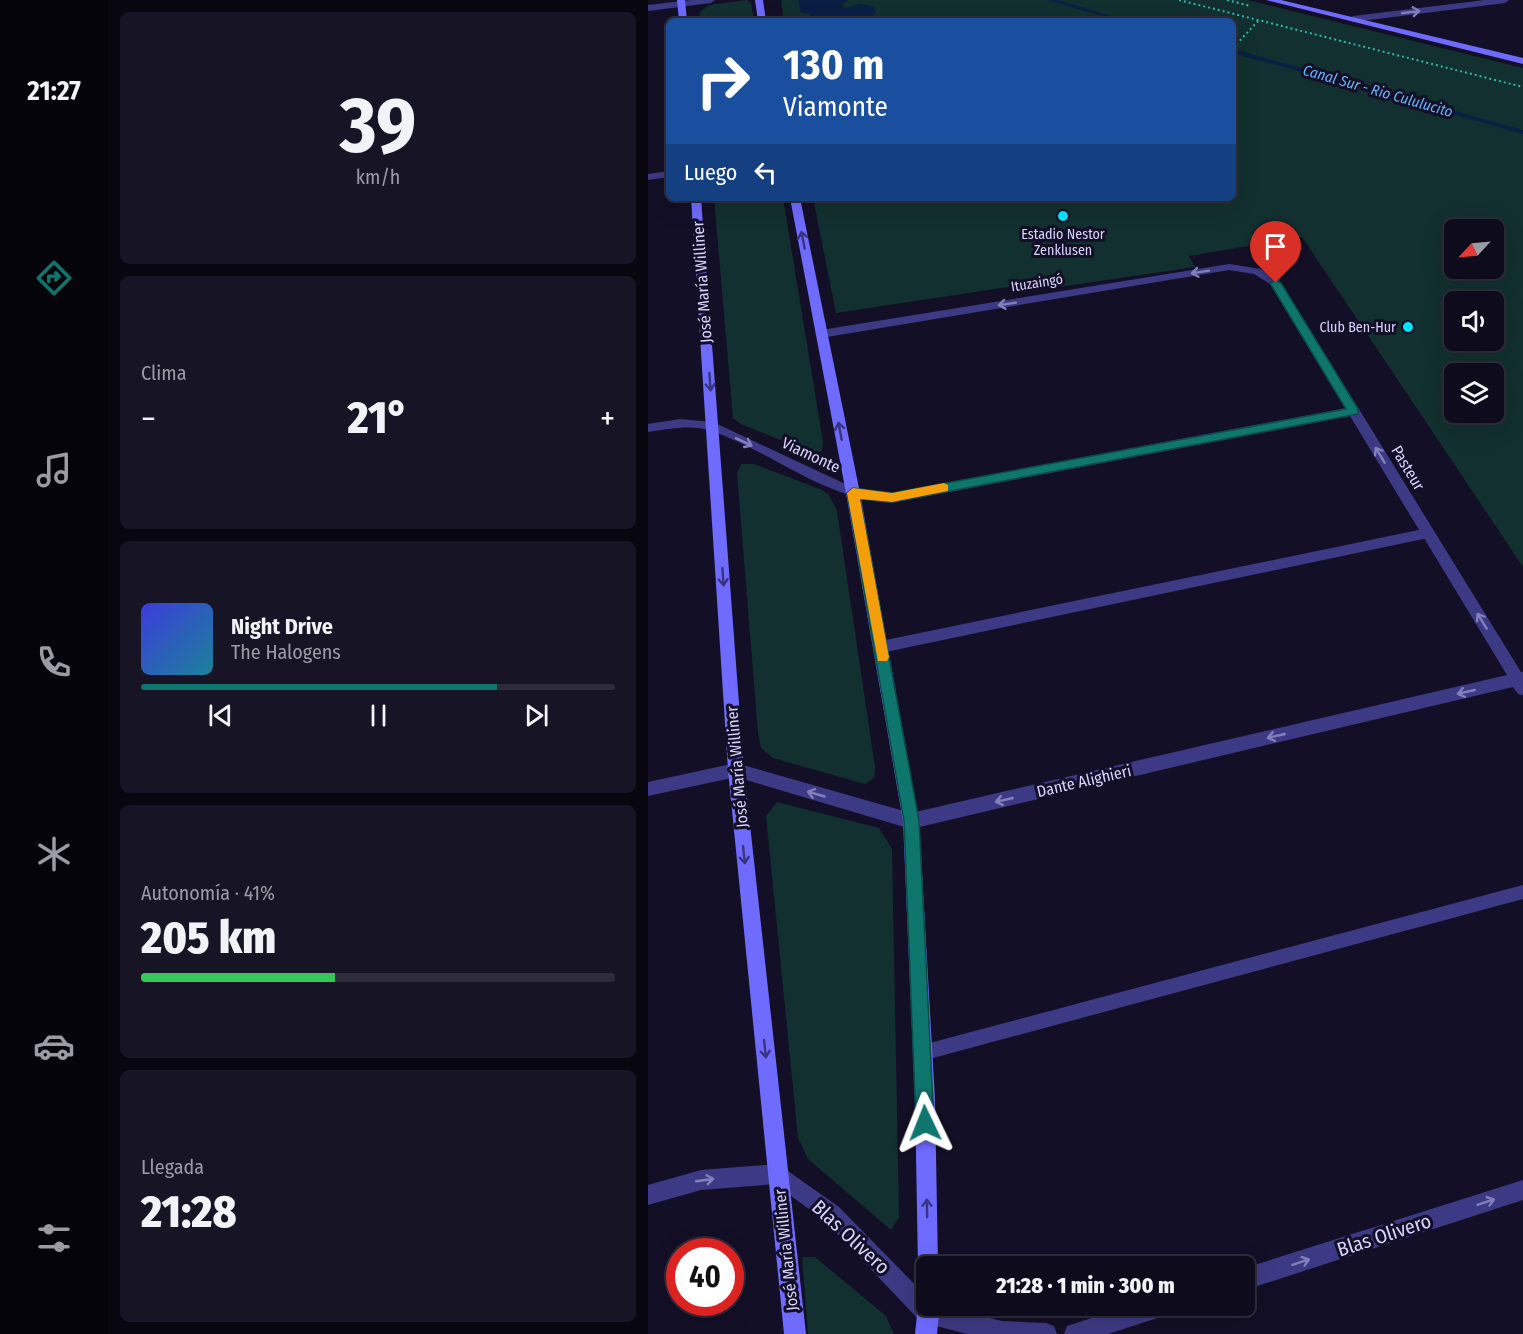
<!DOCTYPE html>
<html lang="es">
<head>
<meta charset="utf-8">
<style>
	:root { --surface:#0e0b1c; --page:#171425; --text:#f1f3f6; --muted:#9b9ba3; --line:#2e2b3b; --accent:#0f766e }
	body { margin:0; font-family:"Fira Sans Condensed",sans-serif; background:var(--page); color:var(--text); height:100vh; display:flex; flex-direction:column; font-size:22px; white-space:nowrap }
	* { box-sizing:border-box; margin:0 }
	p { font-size:20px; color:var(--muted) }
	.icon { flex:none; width:33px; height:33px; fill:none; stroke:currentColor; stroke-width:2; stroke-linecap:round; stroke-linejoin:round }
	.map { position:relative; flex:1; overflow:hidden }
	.details { display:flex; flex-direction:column; gap:12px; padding:12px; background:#08060f; width:540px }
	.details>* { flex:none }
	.guide { position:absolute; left:18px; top:18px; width:570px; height:183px; border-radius:9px; box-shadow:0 6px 24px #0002,0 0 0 2px var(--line); background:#1a4fa0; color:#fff; overflow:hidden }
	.needle { width:39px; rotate:244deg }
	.controls { position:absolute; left:796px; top:219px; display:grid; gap:12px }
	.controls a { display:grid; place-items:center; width:60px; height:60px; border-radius:9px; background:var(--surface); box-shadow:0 6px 24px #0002,0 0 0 2px var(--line); font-size:30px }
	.speed { position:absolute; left:18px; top:1238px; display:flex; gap:12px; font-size:30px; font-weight:700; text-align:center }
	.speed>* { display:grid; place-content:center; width:78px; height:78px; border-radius:50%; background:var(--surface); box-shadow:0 6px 24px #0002,0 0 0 2px var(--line); line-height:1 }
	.speed .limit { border:9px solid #d22; background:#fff; color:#111 }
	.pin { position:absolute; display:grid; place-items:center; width:51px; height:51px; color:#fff; margin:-62px -26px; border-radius:50% 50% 50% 0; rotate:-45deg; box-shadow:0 0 6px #0007 }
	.pin .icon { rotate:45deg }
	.me { position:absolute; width:66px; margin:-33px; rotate:358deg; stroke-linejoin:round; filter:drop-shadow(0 0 4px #0008) }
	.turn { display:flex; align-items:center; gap:21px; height:126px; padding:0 18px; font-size:27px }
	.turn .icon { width:78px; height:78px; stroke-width:2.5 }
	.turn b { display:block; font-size:42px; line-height:51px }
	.then { display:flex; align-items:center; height:57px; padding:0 18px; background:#0003; gap:12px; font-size:22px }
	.big { font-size:45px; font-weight:800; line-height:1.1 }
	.details .card { flex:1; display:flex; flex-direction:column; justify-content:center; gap:9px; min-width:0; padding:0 21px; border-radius:9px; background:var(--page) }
	.details .dial { align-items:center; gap:0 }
	.dial b { font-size:78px; line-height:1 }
	.song { display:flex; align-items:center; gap:18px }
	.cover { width:72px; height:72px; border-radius:9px; background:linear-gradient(135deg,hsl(240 70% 55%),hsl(190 70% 35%)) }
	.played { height:6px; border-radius:3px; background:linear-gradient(90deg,var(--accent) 75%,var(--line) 75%) }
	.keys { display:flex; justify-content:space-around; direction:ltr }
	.heat { display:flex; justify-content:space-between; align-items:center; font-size:33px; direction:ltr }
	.charge { height:9px; border-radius:4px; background:linear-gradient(90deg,#34c759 41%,var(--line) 0) }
	.trip { position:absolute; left:268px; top:1256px; width:339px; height:60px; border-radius:9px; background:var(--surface); box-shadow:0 6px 24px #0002,0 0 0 2px var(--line); font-weight:800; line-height:60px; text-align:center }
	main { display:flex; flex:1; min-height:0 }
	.tab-bar { display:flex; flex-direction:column; width:108px; justify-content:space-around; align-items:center; background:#06040b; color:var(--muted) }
	.tab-bar .icon { width:42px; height:42px }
	.tab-bar .active { color:var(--accent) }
	.tab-bar b { font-size:27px; color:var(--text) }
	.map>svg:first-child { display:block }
	.green { fill:#12302f; fill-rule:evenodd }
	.water { fill:#0a1f44 }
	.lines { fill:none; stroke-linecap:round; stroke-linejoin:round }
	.stream { fill:#0a1f44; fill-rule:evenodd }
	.path { stroke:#2fb8b0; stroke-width:2; stroke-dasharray:2 3; stroke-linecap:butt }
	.lane { fill:#3d3a85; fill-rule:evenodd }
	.street { fill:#3d3a85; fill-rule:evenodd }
	.secondary { fill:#6f6bff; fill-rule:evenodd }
	.oneway { stroke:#837fbc }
	.oneway2 { stroke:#38347d }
	.route { fill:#0f766e; stroke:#0a4d48; stroke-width:1.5 }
	.slow { fill:#f59e0b }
	.poi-dot { fill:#00e5ff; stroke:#130f26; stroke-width:2 }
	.labels { text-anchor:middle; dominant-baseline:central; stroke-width:6; stroke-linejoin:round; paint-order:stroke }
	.far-poi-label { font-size:14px; fill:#d9d4ff; stroke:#130f26 }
	.far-street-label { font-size:14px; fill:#d9d4ff; stroke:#130f26 }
	.far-water-label { font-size:15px; font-style:italic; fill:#62b6ff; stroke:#130f26 }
	.street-label { font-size:16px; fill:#d9d4ff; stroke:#130f26 }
	.near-street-label { font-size:20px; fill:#d9d4ff; stroke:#130f26 }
</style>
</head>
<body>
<main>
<nav class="tab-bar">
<b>21:27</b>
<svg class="icon active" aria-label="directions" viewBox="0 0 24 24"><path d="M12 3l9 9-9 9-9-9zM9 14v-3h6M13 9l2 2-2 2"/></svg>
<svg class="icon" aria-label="music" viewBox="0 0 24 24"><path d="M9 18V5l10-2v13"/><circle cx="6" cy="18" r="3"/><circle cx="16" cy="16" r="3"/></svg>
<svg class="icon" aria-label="phone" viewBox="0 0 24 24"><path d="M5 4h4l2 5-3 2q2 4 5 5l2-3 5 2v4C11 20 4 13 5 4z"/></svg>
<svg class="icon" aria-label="climate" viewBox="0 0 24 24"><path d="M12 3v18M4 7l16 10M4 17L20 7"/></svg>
<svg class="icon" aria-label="car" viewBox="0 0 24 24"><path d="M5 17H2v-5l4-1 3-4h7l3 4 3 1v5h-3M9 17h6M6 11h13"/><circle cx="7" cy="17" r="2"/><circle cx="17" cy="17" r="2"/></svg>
<svg class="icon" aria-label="filters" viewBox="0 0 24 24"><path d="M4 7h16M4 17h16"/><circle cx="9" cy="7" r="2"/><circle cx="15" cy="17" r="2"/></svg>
</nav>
<section class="details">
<div class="card dial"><b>39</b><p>km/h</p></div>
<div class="card"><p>Clima</p>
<div class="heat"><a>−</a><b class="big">21°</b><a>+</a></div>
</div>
<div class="card">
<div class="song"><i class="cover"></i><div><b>Night Drive</b><p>The Halogens</p></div></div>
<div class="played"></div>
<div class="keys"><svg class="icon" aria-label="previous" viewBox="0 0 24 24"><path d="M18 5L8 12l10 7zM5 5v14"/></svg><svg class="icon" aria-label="pause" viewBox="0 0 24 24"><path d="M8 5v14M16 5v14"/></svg><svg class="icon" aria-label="next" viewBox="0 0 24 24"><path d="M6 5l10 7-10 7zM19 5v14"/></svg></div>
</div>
<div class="card"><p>Autonomía · 41%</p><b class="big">205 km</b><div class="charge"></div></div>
<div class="card"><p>Llegada</p><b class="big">21:28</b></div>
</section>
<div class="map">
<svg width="875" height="1334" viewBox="0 0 875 1334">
	<rect width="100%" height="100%" fill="#130f26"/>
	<path class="green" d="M99 0 103 3 106 21H53L52 12 61 5Z
		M133 0H600L875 68V567L654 237 541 256 547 267 391 290 380 284 188 313 165 198H585V21H136ZM807 230H846V268H807ZM807 302H846V340H807ZM807 374H846V412H807Z
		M66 198H135L175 442 174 451 167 454 93 424 85 418Z
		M93 464H106L174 490 181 495 189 511 227 767 226 778 217 784 125 758 113 748 110 733 89 473Z
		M129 802 231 828 244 849 251 1217 243 1230 160 1159 150 1138 118 816Z
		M154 1257H167L238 1316 246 1334H160Z"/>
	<path class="water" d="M150 0H200L194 4 197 8 211 4 225 6 228 12 224 16 170 21 169 17H162L161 14 153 13Z"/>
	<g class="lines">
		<path class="stream" d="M399 0H409L481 21H471Z
			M585 49 875 130V134L585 53Z"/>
		<path class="path" d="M531 0 875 87
			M579 0 602 6
			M585 48 611 20"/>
		<path class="lane" d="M780 528 786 533 780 538 233 653 228 651 226 647 228 643 233 641Z
			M875 885V899L274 1061 268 1059 266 1053 268 1047 274 1045Z"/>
		<path class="street" d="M43 0H67L63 3 0 11V5Z
			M837 0H861L857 3 705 22 701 19 705 16Z
			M21 171V177L0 180V174Z
			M581 264 613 269 632 281 873 672H875V695L870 694 865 687 263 829 88 777 0 796V782L88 763 263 813 859 675 702 416 244 503C176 499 126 453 64 431 44 424 20 429 0 432V424L32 419 65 422 208 489 244 493 698 408 624 285 606 274 581 270 173 338 167 334 173 330Z
			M130 1164 191 1207 279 1297V1305H288L354 1321 398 1323 406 1326 409 1334H319L273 1322 177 1221 127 1184 53 1190 0 1205V1185L53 1170Z
			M875 1180V1200L597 1290V1268Z
			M484 1305H528L525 1313 460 1334H416L419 1326Z"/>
		<path class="secondary" d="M29 0H37L39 21H31Z
			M107 0H115L118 21H110Z
			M618 0H633L875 58V64Z
			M43 198H53L96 770 158 1334H136L80 770Z
			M142 198H152L212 493 271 821 287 1099 290 1266H279V1276L273 1273 270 1266 267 1099 255 821 198 493Z
			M279 1295V1305H292L289 1334H267L270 1305 273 1297Z"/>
	</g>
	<defs><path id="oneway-shaft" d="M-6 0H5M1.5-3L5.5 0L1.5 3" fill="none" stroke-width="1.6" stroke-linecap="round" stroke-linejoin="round" transform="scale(1.5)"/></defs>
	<g class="oneway">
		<use href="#oneway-shaft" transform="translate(763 12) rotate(-7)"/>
		<use href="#oneway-shaft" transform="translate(552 272) rotate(171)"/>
		<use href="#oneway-shaft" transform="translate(359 304) rotate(171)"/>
		<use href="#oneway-shaft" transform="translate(96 442) rotate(25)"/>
		<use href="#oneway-shaft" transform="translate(732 455) rotate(-121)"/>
		<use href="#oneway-shaft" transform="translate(834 621) rotate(-121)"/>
		<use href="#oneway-shaft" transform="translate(818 692) rotate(167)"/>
		<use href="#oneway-shaft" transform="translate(628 736) rotate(167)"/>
		<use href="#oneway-shaft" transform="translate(168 794) rotate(-164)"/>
		<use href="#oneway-shaft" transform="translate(356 800) rotate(167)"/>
		<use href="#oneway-shaft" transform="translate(57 1180) rotate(-8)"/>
		<use href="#oneway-shaft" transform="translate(838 1202) rotate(-18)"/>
		<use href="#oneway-shaft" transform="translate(653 1262) rotate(-18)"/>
	</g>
	<g class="oneway2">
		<use href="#oneway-shaft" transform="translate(155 240) rotate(-101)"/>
		<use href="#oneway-shaft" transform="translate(62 382) rotate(86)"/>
		<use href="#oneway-shaft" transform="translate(192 431) rotate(-101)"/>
		<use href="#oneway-shaft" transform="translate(75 577) rotate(86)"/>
		<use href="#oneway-shaft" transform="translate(96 855) rotate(84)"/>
		<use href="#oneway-shaft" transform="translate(117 1049) rotate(84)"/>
		<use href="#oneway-shaft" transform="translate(279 1208) rotate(-91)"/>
	</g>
	<path class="route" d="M628 280 633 283 710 409V414L244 502 212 499 271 821 286 1123 283 1129 277 1132 271 1129 268 1123 256 821 199 493 205 488 244 493 698 409 622 283Z"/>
	<path class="slow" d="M296 483 300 485V491L244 502 212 499 241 657 239 661H230L199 493 205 488 244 493Z"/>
	<g class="poi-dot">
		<circle cx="415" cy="216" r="6"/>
		<circle cx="760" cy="327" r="6"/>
	</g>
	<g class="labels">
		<g class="far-poi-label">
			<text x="415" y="234">Estadio Nestor<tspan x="415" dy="16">Zenklusen</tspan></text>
			<text x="748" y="327" text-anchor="end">Club Ben-Hur</text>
		</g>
		<g class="far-street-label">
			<text transform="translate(389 283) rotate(-9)">Ituzaingó</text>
		</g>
		<g class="far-water-label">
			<text transform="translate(730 91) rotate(16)">Canal Sur - Rio Cululucito</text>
		</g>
		<g class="street-label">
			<text transform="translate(54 282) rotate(-94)">José María Williner</text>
			<text transform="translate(163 455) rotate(25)">Viamonte</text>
			<text transform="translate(760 468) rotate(59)">Pasteur</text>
			<text transform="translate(89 767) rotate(-95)">José María Williner</text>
			<text transform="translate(436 781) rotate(-13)">Dante Alighieri</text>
			<text transform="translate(138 1250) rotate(-96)">José María Williner</text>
		</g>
		<g class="near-street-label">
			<text transform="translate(736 1235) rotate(-18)">Blas Olivero</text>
			<text transform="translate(203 1237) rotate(43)">Blas Olivero</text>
		</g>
	</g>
</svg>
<div class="controls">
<a><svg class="needle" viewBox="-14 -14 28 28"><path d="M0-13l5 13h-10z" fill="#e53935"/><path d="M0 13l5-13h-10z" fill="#9b9ba3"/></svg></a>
<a><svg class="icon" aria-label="sound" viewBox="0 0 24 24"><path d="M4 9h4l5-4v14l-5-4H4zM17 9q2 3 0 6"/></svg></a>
<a><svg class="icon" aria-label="layers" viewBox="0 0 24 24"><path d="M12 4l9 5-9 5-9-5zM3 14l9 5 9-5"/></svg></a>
</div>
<div class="speed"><div class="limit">40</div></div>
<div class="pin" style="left:628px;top:283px;background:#d93025"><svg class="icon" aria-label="arrive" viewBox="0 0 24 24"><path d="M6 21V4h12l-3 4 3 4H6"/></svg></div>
<svg class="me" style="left:277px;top:1123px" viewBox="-20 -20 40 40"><path d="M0-17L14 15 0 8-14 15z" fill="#0f766e" stroke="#fff" stroke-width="4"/></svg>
<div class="trip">21:28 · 1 min · 300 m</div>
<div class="guide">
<div class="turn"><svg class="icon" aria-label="right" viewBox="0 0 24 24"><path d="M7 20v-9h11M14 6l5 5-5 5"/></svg><div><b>130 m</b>Viamonte</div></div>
<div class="then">Luego<svg class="icon" aria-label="left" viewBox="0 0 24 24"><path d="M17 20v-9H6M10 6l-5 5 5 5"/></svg></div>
</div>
</div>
</main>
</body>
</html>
